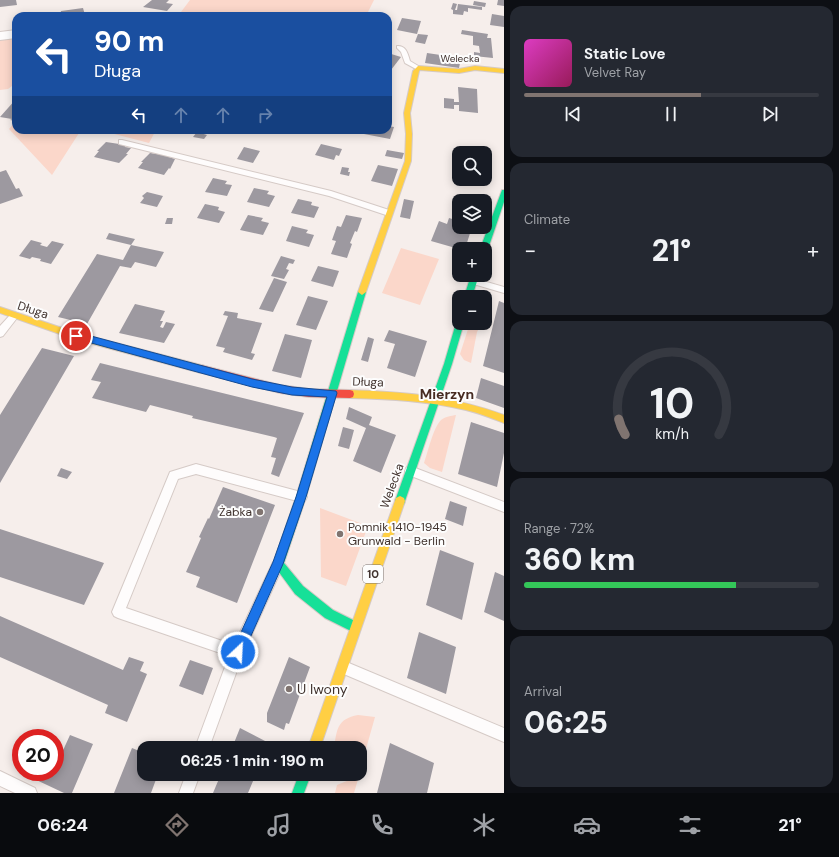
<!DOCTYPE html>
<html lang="en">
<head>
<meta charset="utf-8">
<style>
	:root { --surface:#171b24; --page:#242831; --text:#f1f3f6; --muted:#9ea1a6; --line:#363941; --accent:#807470 }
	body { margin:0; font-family:"DM Sans",sans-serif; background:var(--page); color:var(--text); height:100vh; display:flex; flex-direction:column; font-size:15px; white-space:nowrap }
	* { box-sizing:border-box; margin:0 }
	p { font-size:13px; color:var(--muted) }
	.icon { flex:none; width:22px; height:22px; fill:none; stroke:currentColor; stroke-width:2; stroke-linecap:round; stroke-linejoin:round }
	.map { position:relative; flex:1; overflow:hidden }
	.side { display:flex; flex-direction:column; gap:6px; padding:6px; background:#0d0f14; width:335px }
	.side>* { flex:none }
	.hud { position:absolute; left:12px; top:12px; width:380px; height:122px; border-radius:12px; box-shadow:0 2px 10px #0003; background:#1a4fa0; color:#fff; overflow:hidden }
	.fabs { position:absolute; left:452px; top:146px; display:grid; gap:8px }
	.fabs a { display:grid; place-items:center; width:40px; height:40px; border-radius:8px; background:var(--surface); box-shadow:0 2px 10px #0003; font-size:20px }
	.speed { position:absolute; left:12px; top:729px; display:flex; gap:8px; font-size:20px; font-weight:700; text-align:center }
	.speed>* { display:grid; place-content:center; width:52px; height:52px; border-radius:50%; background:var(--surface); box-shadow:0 2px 10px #0003; line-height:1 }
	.speed .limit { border:6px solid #d22; background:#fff; color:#111 }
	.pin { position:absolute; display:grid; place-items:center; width:34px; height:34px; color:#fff; margin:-17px; border:2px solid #fff; border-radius:50%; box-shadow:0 1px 4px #0007 }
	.me { position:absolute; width:44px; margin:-22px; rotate:25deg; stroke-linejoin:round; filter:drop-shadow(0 0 3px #0008) }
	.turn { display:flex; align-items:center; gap:14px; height:84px; padding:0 16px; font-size:18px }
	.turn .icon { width:52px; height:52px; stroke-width:2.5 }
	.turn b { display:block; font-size:28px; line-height:34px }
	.lanes { display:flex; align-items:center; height:38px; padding:0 16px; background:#0003; justify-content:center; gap:20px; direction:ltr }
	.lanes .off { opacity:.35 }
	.big { font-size:30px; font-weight:800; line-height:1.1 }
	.side .card { flex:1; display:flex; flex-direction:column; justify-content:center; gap:6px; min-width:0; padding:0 14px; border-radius:12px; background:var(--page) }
	.side .dial { align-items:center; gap:0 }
	.dial svg { height:104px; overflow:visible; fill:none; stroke:var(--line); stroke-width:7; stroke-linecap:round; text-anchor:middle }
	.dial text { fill:var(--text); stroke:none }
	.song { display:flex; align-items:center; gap:12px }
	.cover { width:48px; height:48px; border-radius:6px; background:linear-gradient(135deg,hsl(310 70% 55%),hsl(330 70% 35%)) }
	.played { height:4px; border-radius:2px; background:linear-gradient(90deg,var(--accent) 60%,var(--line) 60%) }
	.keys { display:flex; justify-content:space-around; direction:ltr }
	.heat { display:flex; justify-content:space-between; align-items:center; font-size:22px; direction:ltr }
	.charge { height:6px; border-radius:3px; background:linear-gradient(90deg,#34c759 72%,var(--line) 0) }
	.trip { position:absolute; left:137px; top:741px; width:230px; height:40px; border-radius:12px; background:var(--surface); box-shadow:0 2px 10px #0003; font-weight:800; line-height:40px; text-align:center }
	.tab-bar { display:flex; height:64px; justify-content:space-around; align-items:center; background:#090b0e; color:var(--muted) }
	.tab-bar .icon { width:28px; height:28px }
	.tab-bar .active { color:var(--accent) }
	.tab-bar b { font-size:18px; color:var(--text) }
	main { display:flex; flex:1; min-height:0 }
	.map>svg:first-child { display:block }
	.green { fill:#fbd7ca }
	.building { fill:#9d99a0 }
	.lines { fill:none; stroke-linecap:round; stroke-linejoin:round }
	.lane-casing { stroke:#d5cac6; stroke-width:2 }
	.street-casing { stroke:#d5cac6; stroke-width:2 }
	.fast-casing { stroke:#d5cac6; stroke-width:2 }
	.slow-casing { stroke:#d5cac6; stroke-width:2 }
	.jam-casing { stroke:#d5cac6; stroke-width:2 }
	.lane { fill:#fefcfc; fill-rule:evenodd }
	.street { fill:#fefcfc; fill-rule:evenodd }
	.fast { fill:#16e098; fill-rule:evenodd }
	.slow { fill:#ffcf43; fill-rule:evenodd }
	.jam { fill:#f24e42; fill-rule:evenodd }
	.route { fill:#1a73e8; stroke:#114b97 }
	.poi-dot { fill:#807470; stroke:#fdfdfd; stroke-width:1.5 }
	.labels { text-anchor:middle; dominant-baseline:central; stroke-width:4; stroke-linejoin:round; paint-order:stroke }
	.far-street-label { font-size:10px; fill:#41332e; stroke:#fdfdfd }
	.shield { fill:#fdfdfd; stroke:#79706c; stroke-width:1 }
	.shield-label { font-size:11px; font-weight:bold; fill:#41332e }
	.street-label { font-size:12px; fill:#41332e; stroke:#fdfdfd }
	.poi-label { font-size:12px; fill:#41332e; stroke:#fdfdfd; text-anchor:end }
	.quarter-label { font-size:14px; font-weight:bold; fill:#472c22; stroke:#fdfdfd }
	.near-poi-label { font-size:14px; fill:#41332e; stroke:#fdfdfd; text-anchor:start }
</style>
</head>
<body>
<main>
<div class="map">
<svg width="504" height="793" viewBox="0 0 504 793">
	<rect width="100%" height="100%" fill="#f6eeeb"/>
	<path class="green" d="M190 0H374L366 16H178Z
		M16 38V83L8 89 0 90V40Z
		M16 121V130H81L52 175 9 129Z
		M99 130H156L149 143Z
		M401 248 439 259 420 305 382 293Z
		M470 323H482L477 332 471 363 464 360 460 354Z
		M456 415 442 472 430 468 424 463C428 452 433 428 441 420 446 416 451 416 456 415Z
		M320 508 368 526 346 586 321 577Z
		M358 715 375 717 362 763 360 764V748H334C337 729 337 719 358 715Z
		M359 776 354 793H335L337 785Z"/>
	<path class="building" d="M0 0H16L17 5 0 7Z
		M152 0H169L166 3 173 4 167 11 143 7Z
		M498 0H504V6L497 5Z
		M474 1 486 3 485 7 473 5Z
		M453 3 457 4 455 10H457L458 4 482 7V10L468 8V12L464 11 463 15 453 14V10L451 9Z
		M83 8 85 15 60 16 61 11Z
		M43 13 44 16H20L27 14Z
		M492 14 504 16V27L490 25Z
		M402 18 421 21 417 34 397 30Z
		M462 30 488 34 487 38H491L493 58 474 56V52L480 53 479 46 473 45V36L461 34Z
		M418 34 428 35 425 44 415 42Z
		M388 53 401 57 391 70 388 69Z
		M427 53 461 58 459 68 425 63Z
		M458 87 477 89 478 113 459 111V105H454V109L444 108V98L454 99V102H459Z
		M16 99 15 121 10 120 12 119 0 117Z
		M388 126 394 127 390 139 364 134 366 130H388Z
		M197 132 207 135 204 139 193 137Z
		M106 142 126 145 125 147 131 148 126 154H128L119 163 94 157 99 151H97Z
		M321 144 342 149 339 156 336 155 334 160 315 155Z
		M244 147 260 151 253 163 237 159Z
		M387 150 404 153 402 159 385 156Z
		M150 153 170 156 169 157 175 159 170 169 169 168 164 175 138 168 143 162H141Z
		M378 165 398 169 392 186 371 181Z
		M342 167 349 168 348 172H350L349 176 340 174Z
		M6 170 16 189 19 188 23 196 0 204V172Z
		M213 178 227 181 225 184 232 185 227 196 205 192Z
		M254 188 269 191 267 194 275 196 269 207 247 202Z
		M147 192 163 196 157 207 140 203 144 198 142 196Z
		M298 199 312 202 311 205 319 207 314 218 291 213Z
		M404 199 414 201 410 219 400 217Z
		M205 204 219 207 218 210 225 212 219 223 197 218Z
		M248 215 263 218 261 221 269 223 263 235 240 230Z
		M346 215 362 218 357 232 355 231 350 243 352 244 347 258 331 254 336 241 332 240 337 226 341 227Z
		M167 218H173L172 224H165Z
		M449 218 459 221V227H472L465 249H459L431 241 439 221 447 224Z
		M292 226 308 230 306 233 314 235 309 247 286 241Z
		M109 233 135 239 131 245 106 239Z
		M31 240 42 243 40 245 47 247 52 241 64 244 51 264 40 261 41 259 32 257 30 259 19 256Z
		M131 245 164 252 156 267 135 262 131 268 120 266 87 324 58 317 97 254 123 260Z
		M281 256 295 260 293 264 289 263 286 269 289 270 284 279 271 276Z
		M318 266 339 271 333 287 311 281Z
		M274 278 287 282 273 312 259 309Z
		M308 296 328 301 316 330 296 325Z
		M499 301 504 303V373L483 366Z
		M135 304 165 311 160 321H163L160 327 163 328 166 322 175 324 164 343 119 333Z
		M225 311 238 313 237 318 262 323 251 353 255 354 252 360 223 352 225 348 216 346 228 316 223 315Z
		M389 330 427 341 415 377 387 368 395 344 384 341Z
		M285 334 312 340 301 378 272 371Z
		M368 337 374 339 368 362 361 360Z
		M42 348 74 356 0 483V415Z
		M100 363 304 413 279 477 271 474 276 458 271 457 277 438 274 437 192 418 193 416 150 405 146 412 92 398 101 382 91 380Z
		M481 378 504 386V408L476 398Z
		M349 407 372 417 369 425 396 435 381 473 353 461 366 428 346 419Z
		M471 422 504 433V453L497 487 458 474Z
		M343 427 354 430 349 449 338 446Z
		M61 468 72 472 67 479 57 476Z
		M223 487 275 505 237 603 196 587 200 577 186 572 201 538 199 537 208 518 209 519Z
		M450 501 467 507 463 526 445 519Z
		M0 529 104 563 84 605 0 577Z
		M440 550 474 563 462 620 426 605Z
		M495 572 504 576V621L484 612Z
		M0 616 123 670 129 657 144 662 140 671 147 674 127 722 105 713 108 705 0 657Z
		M419 632 456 647 446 694 407 678Z
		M289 657 310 667 289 724 286 723 284 730 267 722V713Z
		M190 660 213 668 203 695 179 686Z
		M240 728 267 742 265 748H232Z
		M70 735 93 744 72 793H64L30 777 32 772H55V755L60 757Z
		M390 743 434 763 427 793H377Z
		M132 748 144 753V774H158L151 793H114Z
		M221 774H256L248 793H213Z"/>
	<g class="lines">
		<defs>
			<path id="lane" d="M397 46C406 45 408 54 410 61L420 67V69H416L405 63 401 52 397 48Z
				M119 140H122L331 191 392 211 393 213 389 216 329 196 119 144Z
				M473 278 504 287V293L470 283 469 281 470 279Z
				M14 313 17 314 19 316 17 318 3 336 0 337V326L11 314Z
				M196 464 301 492 305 493 307 497 305 501 301 502 196 474 178 479 126 608 234 645 273 562 277 560 281 562 283 566 243 654 209 748H195L229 656 118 618 114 616 112 612 170 472Z
				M410 466 504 502V512L406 474 405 471 406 468Z
				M344 661 504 728V742L339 672 338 667 339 662Z
				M0 771 35 788 37 793H15L0 786Z
				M186 774H200L193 793H179Z"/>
			<path id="street" d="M16 30V38L0 40V32Z"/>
			<path id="fast" d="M502 190H504V202L488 249 485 251V249H480Z
				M471 275H479L472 297H464Z
				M362 289 366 292 306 497 284 563 303 586 333 610 359 623 361 627 359 631 355 633 325 618 295 594 273 564 296 497 358 292Z
				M459 320V323H464L452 364 405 501 404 504 400 506 396 504 395 501 444 364 456 323Z
				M299 774H311L304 793H292Z"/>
			<path id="slow" d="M418 66 459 69 475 66 504 69V73L475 70 459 73 420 70 419 71 410 113 412 134 411 161 366 292 362 295 358 292 405 161 406 134 404 113 413 71Z
				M0 307 74 332 201 365 204 366 205 369 204 372 201 373 74 339 0 313Z
				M350 390C405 392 452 396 504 415V423C491 418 479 413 466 410 428 401 389 399 350 398L347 397 346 394 347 391Z
				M400 496 404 498 405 501 320 748H308L395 501 396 498Z"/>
			<path id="jam" d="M201 365 280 385 309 389 350 390 353 391 354 394 353 397 350 398 309 397 280 393 198 372 197 369 198 366Z"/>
		</defs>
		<use href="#lane" class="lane-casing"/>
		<use href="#street" class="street-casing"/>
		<use href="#fast" class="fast-casing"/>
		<use href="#slow" class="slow-casing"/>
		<use href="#jam" class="jam-casing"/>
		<use href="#lane" class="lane"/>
		<use href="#street" class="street"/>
		<use href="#fast" class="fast"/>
		<use href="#slow" class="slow"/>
		<use href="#jam" class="jam"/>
	</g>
	<path class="route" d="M76 332 252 379 292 387 336 391 337 393 306 497 283 564 242 656 238 657 233 656 232 652 273 562 296 497 327 397 292 395 252 387 73 338 72 336 73 333Z"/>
	<g class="poi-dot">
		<circle cx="260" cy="512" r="4"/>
		<circle cx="340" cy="534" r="4"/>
		<circle cx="289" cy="689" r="4"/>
	</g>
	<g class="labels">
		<g class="far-street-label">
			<text x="460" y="58">Welecka</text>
		</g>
		<rect class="shield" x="363" y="565" width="20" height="18" rx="3"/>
		<g class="shield-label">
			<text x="373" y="574">10</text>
		</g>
		<g class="street-label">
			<text transform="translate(33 310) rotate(18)">Długa</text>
			<text transform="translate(368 382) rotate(2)">Długa</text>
			<text transform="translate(392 486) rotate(-70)">Welecka</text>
		</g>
		<g class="poi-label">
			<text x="252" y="512">Żabka</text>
			<text x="348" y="527" text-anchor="start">Pomnik 1410-1945<tspan x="348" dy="14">Grunwald - Berlin</tspan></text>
		</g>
		<g class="quarter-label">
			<text x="447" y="394">Mierzyn</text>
		</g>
		<g class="near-poi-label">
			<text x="297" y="689">U Iwony</text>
		</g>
	</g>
</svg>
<div class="fabs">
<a><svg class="icon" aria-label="search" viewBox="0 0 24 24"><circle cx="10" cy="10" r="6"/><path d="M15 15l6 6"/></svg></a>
<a><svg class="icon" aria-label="layers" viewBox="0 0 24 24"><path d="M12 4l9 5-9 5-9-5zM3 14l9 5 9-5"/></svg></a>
<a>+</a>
<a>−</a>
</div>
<div class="speed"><div class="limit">20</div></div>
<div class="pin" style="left:76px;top:336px;background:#d93025"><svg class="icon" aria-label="arrive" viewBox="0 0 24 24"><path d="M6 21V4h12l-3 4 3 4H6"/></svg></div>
<svg class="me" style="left:238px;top:652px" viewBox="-20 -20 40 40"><circle r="17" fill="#1a73e8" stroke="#fff" stroke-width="3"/><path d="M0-11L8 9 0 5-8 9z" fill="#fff"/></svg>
<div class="trip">06:25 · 1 min · 190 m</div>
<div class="hud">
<div class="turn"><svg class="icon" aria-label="left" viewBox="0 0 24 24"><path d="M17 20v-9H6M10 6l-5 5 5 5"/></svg><div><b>90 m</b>Długa</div></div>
<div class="lanes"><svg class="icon" aria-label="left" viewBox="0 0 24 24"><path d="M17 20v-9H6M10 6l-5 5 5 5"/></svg><svg class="icon off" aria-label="ahead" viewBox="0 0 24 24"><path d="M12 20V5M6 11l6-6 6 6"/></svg><svg class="icon off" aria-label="ahead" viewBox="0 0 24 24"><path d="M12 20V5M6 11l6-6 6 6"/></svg><svg class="icon off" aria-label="right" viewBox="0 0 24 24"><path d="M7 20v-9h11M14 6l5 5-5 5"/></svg></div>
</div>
</div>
<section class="side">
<div class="card">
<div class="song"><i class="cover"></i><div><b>Static Love</b><p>Velvet Ray</p></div></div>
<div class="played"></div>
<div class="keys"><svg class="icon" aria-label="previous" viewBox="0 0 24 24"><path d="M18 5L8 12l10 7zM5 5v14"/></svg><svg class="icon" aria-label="pause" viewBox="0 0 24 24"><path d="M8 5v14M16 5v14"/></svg><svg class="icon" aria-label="next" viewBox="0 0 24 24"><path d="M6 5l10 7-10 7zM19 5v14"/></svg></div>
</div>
<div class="card"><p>Climate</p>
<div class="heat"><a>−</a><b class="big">21°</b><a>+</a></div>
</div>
<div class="card dial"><svg viewBox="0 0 100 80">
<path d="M14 69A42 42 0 1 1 86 69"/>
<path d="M14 69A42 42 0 0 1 9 57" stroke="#807470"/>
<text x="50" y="56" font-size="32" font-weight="700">10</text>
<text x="50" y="72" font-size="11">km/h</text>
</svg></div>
<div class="card"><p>Range · 72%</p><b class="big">360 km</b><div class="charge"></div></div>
<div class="card"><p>Arrival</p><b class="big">06:25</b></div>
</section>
</main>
<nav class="tab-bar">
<b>06:24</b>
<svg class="icon active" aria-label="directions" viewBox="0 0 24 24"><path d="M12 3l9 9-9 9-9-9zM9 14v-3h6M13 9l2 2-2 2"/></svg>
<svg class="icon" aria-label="music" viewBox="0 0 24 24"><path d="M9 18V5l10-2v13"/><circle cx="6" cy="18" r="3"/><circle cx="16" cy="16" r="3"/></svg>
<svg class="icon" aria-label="phone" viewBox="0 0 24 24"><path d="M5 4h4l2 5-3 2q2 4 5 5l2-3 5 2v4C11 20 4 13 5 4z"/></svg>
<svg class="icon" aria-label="climate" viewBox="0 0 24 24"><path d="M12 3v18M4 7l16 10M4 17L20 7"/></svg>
<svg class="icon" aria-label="car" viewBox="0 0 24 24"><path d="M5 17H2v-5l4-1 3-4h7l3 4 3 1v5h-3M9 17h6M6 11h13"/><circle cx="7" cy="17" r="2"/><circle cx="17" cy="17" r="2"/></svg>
<svg class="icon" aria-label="filters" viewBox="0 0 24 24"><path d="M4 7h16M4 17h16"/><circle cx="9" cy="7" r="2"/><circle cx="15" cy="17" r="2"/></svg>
<b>21°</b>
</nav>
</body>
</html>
